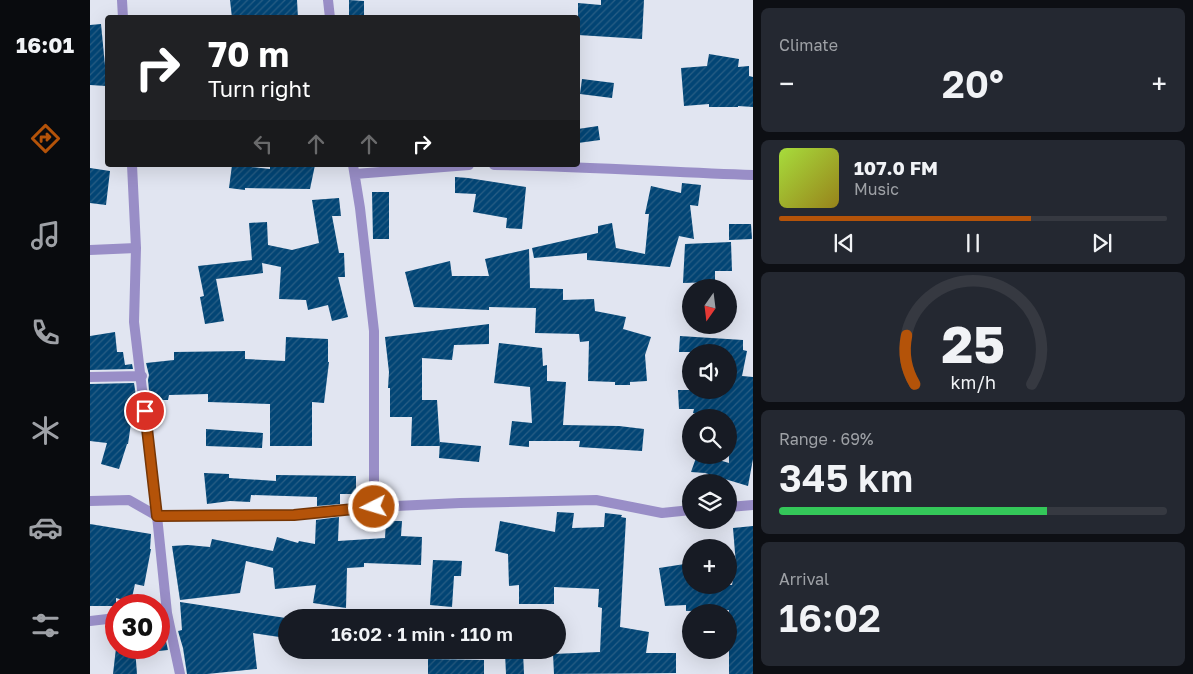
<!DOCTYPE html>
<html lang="en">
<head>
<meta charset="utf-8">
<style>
	:root { --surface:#171b24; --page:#242831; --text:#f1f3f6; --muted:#9ea1a6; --line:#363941; --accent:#b45309 }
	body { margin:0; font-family:"Golos Text",sans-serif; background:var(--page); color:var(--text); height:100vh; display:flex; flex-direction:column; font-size:19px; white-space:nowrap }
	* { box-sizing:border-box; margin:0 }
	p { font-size:16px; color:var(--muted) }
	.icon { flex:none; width:28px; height:28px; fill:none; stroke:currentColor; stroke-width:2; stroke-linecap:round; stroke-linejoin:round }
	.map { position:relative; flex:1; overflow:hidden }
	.drawer { display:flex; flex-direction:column; gap:8px; padding:8px; background:#0d0f14; width:440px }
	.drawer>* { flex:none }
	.top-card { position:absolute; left:15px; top:15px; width:475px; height:152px; border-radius:5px; box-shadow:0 5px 20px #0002; background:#202124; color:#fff; overflow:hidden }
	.needle { width:32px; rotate:194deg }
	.buttons { position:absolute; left:592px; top:279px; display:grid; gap:10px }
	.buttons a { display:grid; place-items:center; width:55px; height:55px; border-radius:50%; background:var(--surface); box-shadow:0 5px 20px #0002; font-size:25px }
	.speed { position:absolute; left:15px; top:594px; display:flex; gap:10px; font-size:25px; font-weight:700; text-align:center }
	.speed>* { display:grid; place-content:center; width:65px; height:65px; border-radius:50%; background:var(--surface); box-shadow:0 5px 20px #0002; line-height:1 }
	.speed .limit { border:8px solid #d22; background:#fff; color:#111 }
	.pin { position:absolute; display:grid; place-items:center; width:42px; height:42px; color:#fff; margin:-21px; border:2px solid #fff; border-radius:50%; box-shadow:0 1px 5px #0007 }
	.me { position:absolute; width:55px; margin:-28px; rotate:265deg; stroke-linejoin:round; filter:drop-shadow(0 0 4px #0008) }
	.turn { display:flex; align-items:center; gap:18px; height:105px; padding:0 20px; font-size:22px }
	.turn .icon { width:65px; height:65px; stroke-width:2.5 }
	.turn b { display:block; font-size:35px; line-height:42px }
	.lanes { display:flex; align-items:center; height:48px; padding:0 20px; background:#0003; justify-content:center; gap:25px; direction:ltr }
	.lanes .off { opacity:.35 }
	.big { font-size:38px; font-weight:600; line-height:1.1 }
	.drawer .tile { flex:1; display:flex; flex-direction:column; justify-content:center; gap:8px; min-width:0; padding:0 18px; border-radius:8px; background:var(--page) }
	.drawer .dial { align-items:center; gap:0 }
	.dial svg { height:130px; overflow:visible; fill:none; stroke:var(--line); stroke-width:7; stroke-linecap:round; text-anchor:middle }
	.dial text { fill:var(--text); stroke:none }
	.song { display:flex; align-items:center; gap:15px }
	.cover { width:60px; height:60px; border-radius:8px; background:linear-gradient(135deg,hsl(80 70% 55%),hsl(50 70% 35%)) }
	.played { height:5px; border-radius:2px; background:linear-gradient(90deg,var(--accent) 65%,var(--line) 65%) }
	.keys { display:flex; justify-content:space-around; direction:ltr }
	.heat { display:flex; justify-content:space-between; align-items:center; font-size:28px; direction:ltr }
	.charge { height:8px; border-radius:4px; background:linear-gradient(90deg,#34c759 69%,var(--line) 0) }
	.trip { position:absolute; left:188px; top:609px; width:288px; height:50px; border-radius:25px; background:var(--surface); box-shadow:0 5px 20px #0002; font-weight:600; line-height:50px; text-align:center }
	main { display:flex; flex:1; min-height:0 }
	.dock { display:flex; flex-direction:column; width:90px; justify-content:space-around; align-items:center; background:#090b0e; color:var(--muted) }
	.dock .icon { width:35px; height:35px }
	.dock .active { color:var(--accent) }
	.dock b { font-size:22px; color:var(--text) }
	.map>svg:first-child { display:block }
	.building { fill:url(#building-hatch) }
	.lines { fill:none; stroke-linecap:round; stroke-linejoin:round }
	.minor { stroke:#998ec7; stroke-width:10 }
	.route-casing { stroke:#753606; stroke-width:12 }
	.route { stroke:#b45309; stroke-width:9 }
</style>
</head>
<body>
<main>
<nav class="dock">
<b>16:01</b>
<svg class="icon active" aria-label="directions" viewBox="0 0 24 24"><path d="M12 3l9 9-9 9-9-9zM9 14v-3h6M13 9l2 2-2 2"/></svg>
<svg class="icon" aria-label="music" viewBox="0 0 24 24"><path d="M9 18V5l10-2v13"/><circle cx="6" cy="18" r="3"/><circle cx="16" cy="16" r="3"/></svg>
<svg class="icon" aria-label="phone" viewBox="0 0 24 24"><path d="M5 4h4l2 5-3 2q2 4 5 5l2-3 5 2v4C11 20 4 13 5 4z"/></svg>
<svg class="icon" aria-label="climate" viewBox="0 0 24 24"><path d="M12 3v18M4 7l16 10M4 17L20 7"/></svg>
<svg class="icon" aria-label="car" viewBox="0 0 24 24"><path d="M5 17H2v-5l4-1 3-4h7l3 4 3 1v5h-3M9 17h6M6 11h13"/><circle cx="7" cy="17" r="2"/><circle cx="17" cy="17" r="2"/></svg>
<svg class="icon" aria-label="filters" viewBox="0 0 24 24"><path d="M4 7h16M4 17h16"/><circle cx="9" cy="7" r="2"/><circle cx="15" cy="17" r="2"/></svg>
</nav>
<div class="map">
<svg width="663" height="674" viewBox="0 0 663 674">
	<defs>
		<pattern id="building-hatch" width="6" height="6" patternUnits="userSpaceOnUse" patternTransform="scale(1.25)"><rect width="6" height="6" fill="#024575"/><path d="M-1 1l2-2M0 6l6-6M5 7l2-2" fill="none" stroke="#295e85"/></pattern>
	</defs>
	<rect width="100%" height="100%" fill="#e1e5f1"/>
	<path class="building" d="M140 0H207L208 18H142Z
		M259 0 274 1V18H259Z
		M511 0H554L552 39 488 35V3L511 5Z
		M11 24 16 76V86L0 85V25Z
		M619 54 649 59 648 67 659 66V76L663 77V107L648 106V107H619V104L594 106 591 68 617 66Z
		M492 79 524 83 522 98 490 94Z
		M508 126 510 140 488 143V129Z
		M142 165 180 169V165H225L220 189 155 188V190L139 188Z
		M0 168 20 171 16 205 0 203Z
		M365 177 378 178 436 187 432 229 416 228 417 218 383 212 386 194 365 193Z
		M592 183 611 185 608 206 600 205 604 239 589 236 580 267 497 260V253L444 258 442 248 508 233V226L522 223 526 248 555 254 559 214H555L561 186 591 193Z
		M282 192H299V239H283Z
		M249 198 251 216H242L249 253H254L255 277H248L258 317 242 321 238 305 218 310 216 300 189 299 191 267 172 263 173 273 126 279 134 321 115 324 110 297 114 296 108 266 162 260 159 223 177 222 178 245 202 250 229 243 222 200Z
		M639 224H661L662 239 639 240Z
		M641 242 642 271H625V282L593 283 595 244Z
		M439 249 440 288 473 289V300L504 299 505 311 536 317 533 329 561 337 555 355 557 381 540 382V385H525V382L498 381 499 341 490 342 489 334 445 333 446 308 399 307V310L324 307 315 272 360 261 362 276H399L395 259Z
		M399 324V344L364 345 362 360 332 358V400H347L350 446H321L322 417H300V388H298L299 372 295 337Z
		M25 332 27 352H33L35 365 42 364 43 369 0 370V336Z
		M590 336 653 340V350L657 351 652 376 663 377V459L658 486 615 473 601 472 607 455H612L639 463V418H629L603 413 604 409H589L588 390H639V352H589Z
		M196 337 238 339V362H239L234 403 222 402V446H180V404L118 402V394L79 395 78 400H60L58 380 59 375 56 363 84 360V352L155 351V359L195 361Z
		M409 343 452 348 453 366 457 365V381L476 382 473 425 529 426 554 429 552 451 489 447 490 441H439V447L419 445 422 421 442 423 440 387 404 383Z
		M44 383 47 403H44L38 444H37L29 469 11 464 17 443 0 441V384Z
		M116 429 173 433 172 448 116 446Z
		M350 442 391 446 389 462 349 458Z
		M114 473 139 474V478L186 481V475L266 476V494H250V504L227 506V497L161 495 160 502 140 501 117 504Z
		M467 512 484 513 482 528 514 527 515 513 532 515 531 517 536 518 530 627 559 632 556 653H586V673L464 674 463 654 510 652 512 608 508 607 509 589 464 587V604H429V585L419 586 418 554 405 551 410 521 465 532Z
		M249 517 248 541 295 538 296 521H312L311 536 332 537 331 565 274 563V567L257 568 256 608 223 603 226 585 185 589 183 568 156 561 150 593 90 600 82 546 98 545 120 547 122 539 183 551 187 537 208 543 209 541 225 544 226 520Z
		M0 524 61 534 60 549H61L54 586 45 584 41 602 26 598V606H0Z
		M663 526V674H639V610L596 611V605L575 606 569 568 601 563V585H642L646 565 643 528Z
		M343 560 372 561 371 576H364L362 607 340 605Z
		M90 602 196 618V638L163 633 167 669 117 674H97L93 648 88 631 92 630Z
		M74 632 78 650 69 651V633Z
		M26 648H45L47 674H23Z
		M433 652 434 674H416L415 653Z
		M338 659 394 660V674H338Z"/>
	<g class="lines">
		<path class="minor" d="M32 0 33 18
			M238 0 240 18
			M42 165 46 248 44 322 67 516 204 515 284 507 370 503 506 500 572 513 601 510
			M263 165 270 208 284 331V507
			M404 165C490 166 576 172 663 175
			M265 174 379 165
			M0 250 46 248
			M0 377 52 376
			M0 501 39 500 67 516 77 613 90 674
			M639 507 663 505
			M0 621 26 618"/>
	</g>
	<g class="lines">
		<defs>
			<path id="route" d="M55 411 67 516 204 515 284 507"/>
		</defs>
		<use href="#route" class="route-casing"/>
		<use href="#route" class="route"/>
	</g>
</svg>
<div class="buttons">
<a><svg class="needle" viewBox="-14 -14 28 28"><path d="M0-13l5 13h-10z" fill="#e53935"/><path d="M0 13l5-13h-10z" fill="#9ea1a6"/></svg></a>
<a><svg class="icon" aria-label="sound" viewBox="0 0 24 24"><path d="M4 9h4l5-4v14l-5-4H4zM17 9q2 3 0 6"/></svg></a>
<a><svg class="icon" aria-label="search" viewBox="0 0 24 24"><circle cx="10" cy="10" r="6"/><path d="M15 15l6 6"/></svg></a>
<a><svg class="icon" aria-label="layers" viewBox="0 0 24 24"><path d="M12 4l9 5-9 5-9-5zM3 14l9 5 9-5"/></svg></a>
<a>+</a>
<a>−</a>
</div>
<div class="speed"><div class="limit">30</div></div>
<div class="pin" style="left:55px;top:411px;background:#d93025"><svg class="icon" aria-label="arrive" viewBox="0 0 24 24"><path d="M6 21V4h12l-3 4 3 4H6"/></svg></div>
<svg class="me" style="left:284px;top:507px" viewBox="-20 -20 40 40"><circle r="17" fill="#b45309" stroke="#fff" stroke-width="3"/><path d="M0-11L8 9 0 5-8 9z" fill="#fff"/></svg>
<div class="trip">16:02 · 1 min · 110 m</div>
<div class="top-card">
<div class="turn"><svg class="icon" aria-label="right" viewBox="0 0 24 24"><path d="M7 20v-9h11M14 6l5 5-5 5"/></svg><div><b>70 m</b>Turn right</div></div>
<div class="lanes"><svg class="icon off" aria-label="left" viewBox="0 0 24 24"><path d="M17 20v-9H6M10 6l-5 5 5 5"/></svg><svg class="icon off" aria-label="ahead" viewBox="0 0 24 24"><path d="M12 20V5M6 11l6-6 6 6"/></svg><svg class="icon off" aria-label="ahead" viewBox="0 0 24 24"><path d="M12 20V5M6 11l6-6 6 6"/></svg><svg class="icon" aria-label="right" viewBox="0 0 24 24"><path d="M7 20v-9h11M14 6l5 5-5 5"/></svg></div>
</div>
</div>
<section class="drawer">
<div class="tile"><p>Climate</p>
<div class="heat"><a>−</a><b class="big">20°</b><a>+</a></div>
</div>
<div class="tile">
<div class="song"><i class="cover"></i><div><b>107.0 FM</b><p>Music</p></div></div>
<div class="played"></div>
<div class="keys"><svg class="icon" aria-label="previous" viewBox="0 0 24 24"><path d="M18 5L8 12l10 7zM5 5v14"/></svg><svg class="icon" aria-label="pause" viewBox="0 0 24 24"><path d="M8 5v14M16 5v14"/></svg><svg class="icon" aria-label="next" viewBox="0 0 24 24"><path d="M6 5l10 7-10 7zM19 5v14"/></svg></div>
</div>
<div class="tile dial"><svg viewBox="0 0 100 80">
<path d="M14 69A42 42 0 1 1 86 69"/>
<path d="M14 69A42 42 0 0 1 9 39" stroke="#b45309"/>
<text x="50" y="56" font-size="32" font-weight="700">25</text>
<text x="50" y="72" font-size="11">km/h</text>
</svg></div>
<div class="tile"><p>Range · 69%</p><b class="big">345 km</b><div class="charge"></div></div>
<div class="tile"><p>Arrival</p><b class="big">16:02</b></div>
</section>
</main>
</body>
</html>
